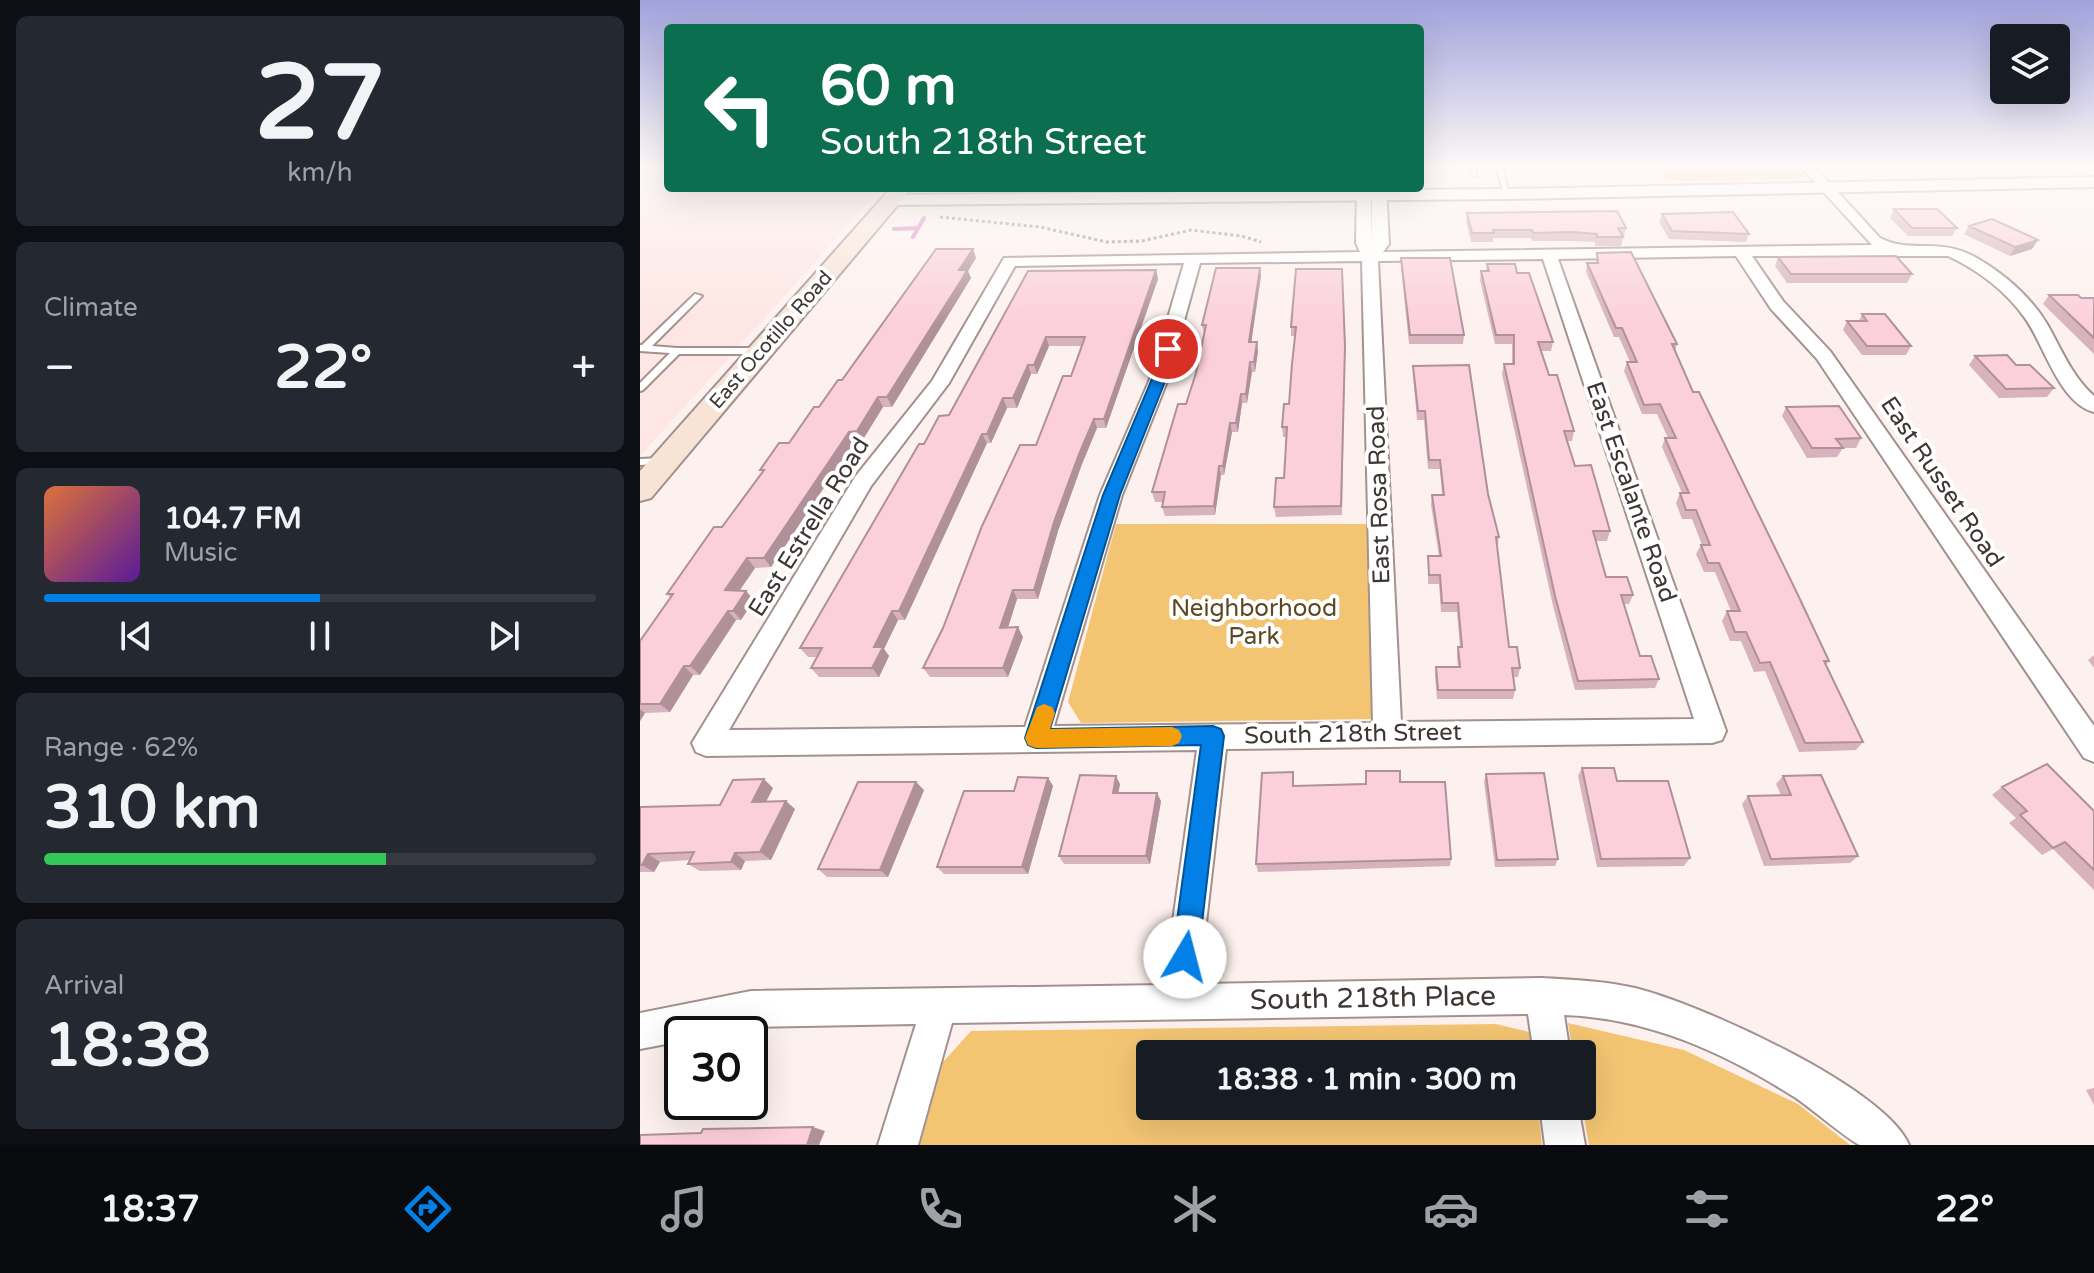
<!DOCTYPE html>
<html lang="en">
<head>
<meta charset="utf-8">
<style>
	:root { --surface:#171b24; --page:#242831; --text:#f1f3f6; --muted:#9ea1a6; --line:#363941; --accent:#0380e6 }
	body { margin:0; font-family:"Varela Round",sans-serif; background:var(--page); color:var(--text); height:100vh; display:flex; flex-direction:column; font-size:30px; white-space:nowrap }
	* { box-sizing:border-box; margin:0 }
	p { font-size:26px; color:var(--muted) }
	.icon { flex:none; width:44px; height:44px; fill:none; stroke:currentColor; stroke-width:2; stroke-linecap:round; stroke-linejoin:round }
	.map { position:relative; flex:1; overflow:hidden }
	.side { display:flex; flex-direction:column; gap:16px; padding:16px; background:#0d0f14; width:640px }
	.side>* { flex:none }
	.hud { position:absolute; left:24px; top:24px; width:760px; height:168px; border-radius:8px; box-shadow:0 8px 32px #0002; background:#0b6e4f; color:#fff; overflow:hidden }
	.controls { position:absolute; left:1350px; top:24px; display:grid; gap:16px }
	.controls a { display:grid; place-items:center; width:80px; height:80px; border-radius:8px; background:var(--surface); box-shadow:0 8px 32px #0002; font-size:40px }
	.speed { position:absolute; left:24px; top:1016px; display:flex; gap:16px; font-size:40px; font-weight:700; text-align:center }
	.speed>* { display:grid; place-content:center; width:104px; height:104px; border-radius:50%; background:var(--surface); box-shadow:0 8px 32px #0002; line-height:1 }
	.speed .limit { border:4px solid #111; border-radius:12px; background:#fff; color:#111 }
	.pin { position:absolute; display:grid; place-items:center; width:68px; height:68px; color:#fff; margin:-34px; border:4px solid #fff; border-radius:50%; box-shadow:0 2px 8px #0007 }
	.me { position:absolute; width:88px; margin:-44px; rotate:8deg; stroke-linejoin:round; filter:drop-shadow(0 0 6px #0008) }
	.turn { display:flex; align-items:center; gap:28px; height:168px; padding:0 24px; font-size:36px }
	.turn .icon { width:104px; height:104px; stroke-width:2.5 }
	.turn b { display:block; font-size:56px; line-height:68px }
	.big { font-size:60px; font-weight:800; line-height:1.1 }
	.side .card { flex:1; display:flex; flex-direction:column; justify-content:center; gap:12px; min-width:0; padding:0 28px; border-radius:12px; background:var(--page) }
	.side .dial { align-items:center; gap:0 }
	.dial b { font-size:104px; line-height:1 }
	.song { display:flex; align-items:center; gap:24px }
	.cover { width:96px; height:96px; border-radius:12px; background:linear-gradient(135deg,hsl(20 70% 55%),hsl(270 70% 35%)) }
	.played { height:8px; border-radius:4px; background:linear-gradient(90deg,var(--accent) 50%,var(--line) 50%) }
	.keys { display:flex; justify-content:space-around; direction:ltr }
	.heat { display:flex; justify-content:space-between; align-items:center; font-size:44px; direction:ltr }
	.charge { height:12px; border-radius:6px; background:linear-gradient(90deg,#34c759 62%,var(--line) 0) }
	.trip { position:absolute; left:496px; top:1040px; width:460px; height:80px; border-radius:8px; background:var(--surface); box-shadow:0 8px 32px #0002; font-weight:800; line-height:80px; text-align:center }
	.tabs { display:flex; height:128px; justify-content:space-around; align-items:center; background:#090b0e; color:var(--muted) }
	.tabs .icon { width:56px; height:56px }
	.tabs .on { color:var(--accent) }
	.tabs b { font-size:36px; color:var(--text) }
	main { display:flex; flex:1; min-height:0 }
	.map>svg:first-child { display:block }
	.built { fill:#fde6e3 }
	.green { fill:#f3c573 }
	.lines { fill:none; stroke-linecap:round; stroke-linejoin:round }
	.stream { stroke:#d586c8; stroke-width:4 }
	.service-casing { stroke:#a3918e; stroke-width:4 }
	.minor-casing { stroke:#a3918e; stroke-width:4 }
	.tertiary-casing { stroke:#a3918e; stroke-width:4 }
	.secondary-casing { stroke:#a3918e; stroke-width:4 }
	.path { stroke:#958b8a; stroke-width:3; stroke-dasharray:3 3; stroke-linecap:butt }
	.service { fill:#fff; fill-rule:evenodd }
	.minor { fill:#fff; fill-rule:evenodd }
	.tertiary { fill:#fff; fill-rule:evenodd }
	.secondary { fill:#f8e4d6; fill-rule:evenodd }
	.wall { fill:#d8b2bc }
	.shaded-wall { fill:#b09199 }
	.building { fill:#fbcfdb; stroke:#b09199; stroke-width:2 }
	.route { fill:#0380e6; stroke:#025396; stroke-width:2 }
	.slow { fill:#f59e0b }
	.labels { text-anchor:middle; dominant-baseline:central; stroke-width:8; stroke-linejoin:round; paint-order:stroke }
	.far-street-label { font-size:20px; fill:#3e3635; stroke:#fff }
	.street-label { font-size:24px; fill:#3e3635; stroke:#fff }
	.park-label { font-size:24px; fill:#5e4821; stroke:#fff }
	.near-street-label { font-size:28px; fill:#3e3635; stroke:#fff }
</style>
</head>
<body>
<main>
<section class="side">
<div class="card dial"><b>27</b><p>km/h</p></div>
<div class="card"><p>Climate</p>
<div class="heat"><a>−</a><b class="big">22°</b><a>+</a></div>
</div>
<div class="card">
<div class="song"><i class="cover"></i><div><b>104.7 FM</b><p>Music</p></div></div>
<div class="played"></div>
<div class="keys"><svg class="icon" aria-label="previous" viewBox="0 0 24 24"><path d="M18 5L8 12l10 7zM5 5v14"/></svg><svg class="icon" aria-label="pause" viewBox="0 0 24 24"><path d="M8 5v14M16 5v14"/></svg><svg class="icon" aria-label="next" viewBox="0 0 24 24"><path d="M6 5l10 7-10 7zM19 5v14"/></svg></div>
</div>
<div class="card"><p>Range · 62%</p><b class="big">310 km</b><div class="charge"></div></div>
<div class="card"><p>Arrival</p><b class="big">18:38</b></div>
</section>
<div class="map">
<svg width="1454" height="1145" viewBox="0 0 1454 1145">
	<rect width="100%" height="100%" fill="#fdf1ef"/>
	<path class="built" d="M0 166H28V188H242L0 456Z"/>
	<path class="green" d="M1014 166H1154L1165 173 1161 179 1024 181Z
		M476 524H731L732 719 441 723 428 702Z
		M928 1023 1044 1050 1158 1104 1210 1145H949L942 1105V1054H933Z
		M856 1024 889 1032 892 1054H510V1106H898L902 1145H279L303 1062 331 1031Z"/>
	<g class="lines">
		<path class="stream" d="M254 229 278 228
			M273 237 284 218"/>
		<defs>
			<path id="service" d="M830 166H836V176L831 175Z
				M856 166H862L869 195 864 194Z
				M55 294 62 296 12 346 37 348H122L127 351 122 354H39L3 390 0 391V383L30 353 0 351V345H2Z
				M22 458 26 459 27 461 26 463 0 465V459Z"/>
			<path id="minor" d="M1160 166H1174L1240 238C1270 254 1299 237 1335 257 1363 273 1390 296 1407 324 1422 350 1431 375 1454 396V412C1419 403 1404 344 1385 318 1366 291 1338 270 1308 256H1112L1143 301 1190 351 1454 726V762L1444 758 1177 359 1131 309 1096 256 918 259 1086 731 1082 740 1072 743 586 749 559 984 903 978C934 980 965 981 995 988 1057 1003 1245 1087 1269 1145 1255 1145 1233 1145 1220 1145 1211 1142 1168 1106 1156 1098 1085 1053 1009 1018 924 1015L930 1054H894L888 1014 312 1023 278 1145H238L276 1024 111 1027 75 1034H42V1041L0 1049V1013L111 991 524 985 557 750 66 756 56 752 52 743 215 477 292 381 364 258 720 252 716 243 717 188H731L732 244V188H746L749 244 743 252 1232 245ZM903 259 1054 719 761 722 738 261ZM722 261 733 723 414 726 482 495 528 379 560 263ZM544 263 510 379 460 495 385 727 89 730 231 486 309 383 375 266Z
				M900 1106H938L945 1145H905Z"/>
			<path id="tertiary" d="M1454 177V187L867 199 252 205 243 200 252 195 867 189Z"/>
			<path id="secondary" d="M251 188H272L11 498 0 501V471Z"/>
		</defs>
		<use href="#service" class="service-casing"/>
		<use href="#minor" class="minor-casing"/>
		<use href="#tertiary" class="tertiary-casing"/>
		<use href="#secondary" class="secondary-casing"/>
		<path class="path" d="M300 217 400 227 467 242 502 241 551 230 602 236 621 242"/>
		<use href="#service" class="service"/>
		<use href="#minor" class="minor"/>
		<use href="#tertiary" class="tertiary"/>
		<use href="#secondary" class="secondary"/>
	</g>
	<path class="wall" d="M1254 209 1317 228 1312 236H1268L1250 218Z
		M827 213 986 228 981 246H955V242L931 241H892L891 238H853V242H831L826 221Z
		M1022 214 1109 234 1106 242 1029 239 1019 222Z
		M1329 226 1392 249 1370 256 1324 234Z
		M333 249 336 258 328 271 331 278 252 407H243L222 441H215L131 567 115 568 99 591 114 600 101 620H96L60 675H53L30 712 5 713 0 721V641L31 598 27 594 82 527 122 472 120 470 149 443 202 380Z
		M957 253 1037 344 1035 351 1053 392 1189 661 1186 665 1223 742 1216 750 1159 752 1125 671 1114 672 1101 641H1090L1082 621 1087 611H1091L1075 572H1064L1056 554 1061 545H1062L1052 519H1042L1036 503 1040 493H1042L1022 447 1025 438H1028L1017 414H1002L984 371 987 362H990L979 337H974L946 272 947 263H956Z
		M1138 257 1272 274 1267 283H1147L1135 266Z
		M761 258 824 335 823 344H769L761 267Z
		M847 264 877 273 913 342 911 351H901L909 375 934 431 932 441H927L935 466 970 531 967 541H955L966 577 993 595 989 604H984L1000 656 1019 679 1015 688 935 690 913 606 862 374 864 364H872V344H855L840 280 841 271H846Z
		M656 269 705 355 702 515 636 517 634 507 644 478 646 437H643L642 427 649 404 655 336H651V327Z
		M516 270 518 279 466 428H457L442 464 418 531 398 599H377L368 627 383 637 368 677H290L283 668 431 376 442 346H409L397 374H391L377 408H367L351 443H347L265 620H258L244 649 249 656 239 677H179L171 668 177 657H168L160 648 284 444 309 415 388 271Z
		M621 276 611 342 618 351 615 372H612L607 403H602L598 432H592L584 475H581L575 515 525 516 522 507 523 502H515L512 492 546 404 556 373 564 334 562 325Z
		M1409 295 1454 298V354L1403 304Z
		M1222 314 1271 346 1266 355H1222L1203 330 1207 321H1219Z
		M1335 356 1376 365 1414 388 1407 397 1359 398 1329 365Z
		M773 366 848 494 859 537 857 546 869 647 880 668 878 677H873L875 690 873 699H797L795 676 796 667H818L817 656 818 647H820L817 612H801L799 584H788V556H799L791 505 792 495H802L800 469H788L784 420H777L773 375Z
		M1146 407 1221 438 1216 448H1203L1197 457 1167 458 1142 416Z
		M1454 655V668L1448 660Z
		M942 768 977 781 1050 858 1044 866 957 867 938 776Z
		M653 772 654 786 760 782 811 859 810 866 618 872 616 864Z
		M846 774 918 859 915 866 855 867 844 782Z
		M1143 776 1218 856 1210 863 1124 866 1102 804 1108 796 1141 795 1136 784Z
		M408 778 413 786 388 874H304L297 867 374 791Z
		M480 784 478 793 521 801 510 864H424L419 856Z
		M1362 787 1454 811V890L1413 849 1402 855 1369 823 1376 818 1352 795Z
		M133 788 126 801 155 809 131 860 105 861 101 870 60 871 48 864 50 860 20 862 14 872H0V807L80 805Z
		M284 790 248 877H187L178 869Z
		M1454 1088V1105L1446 1090Z"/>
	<path class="shaded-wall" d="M1398 240 1392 249 1370 256 1375 247Z
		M333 249 336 258 328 271 331 278 252 407 247 397 319 270Z
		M620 268 621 276 610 351 609 342Z
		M516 270 518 279 466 428 464 419Z
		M406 337 409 346 397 374 394 365Z
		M617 342 618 351 615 372 614 362Z
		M610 362 612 372 607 403 606 394Z
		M388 365 391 374 377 408 373 398Z
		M601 394 602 403 598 432 596 423Z
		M238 397 243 407 222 441 217 431Z
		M363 398 367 408 351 443 347 434Z
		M454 419 457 428 442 464 418 531 398 599 394 590 414 522 439 454Z
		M590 423 592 432 584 475 583 466Z
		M209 432 215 441 131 567 124 558Z
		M342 434 347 443 265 620 259 611Z
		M579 466 581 475 575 515 574 506Z
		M107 558 115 568 93 600 85 590Z
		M373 590 377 599 365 637 360 628Z
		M106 591 114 600 101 620 93 611Z
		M88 611 96 620 60 675 50 666Z
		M252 611 258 620 244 649 249 656 239 677 232 668 234 647Z
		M378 627 383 637 368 677 363 668Z
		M44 666 53 675 30 712 20 704Z
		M0 709 5 713 0 721Z
		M476 776 480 784 477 801 473 793Z
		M408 778 413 786 388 874 382 867Z
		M124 779 133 788 122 810 112 802Z
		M276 782 284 790 248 877 240 870Z
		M517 793 521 801 510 864 506 856Z
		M146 801 155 809 131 860 120 852Z
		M95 853 105 861 101 870 91 862Z
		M8 854 20 862 14 872 2 865Z
		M173 1127 185 1131 179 1145H167Z"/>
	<path class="building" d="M1254 209H1297L1317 228H1272Z
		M977 211 986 228H978L983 237H957V234L933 232 893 233 892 230H853L854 233H832L827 213Z
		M1093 212 1109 234 1032 231 1022 214Z
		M1352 219 1398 240 1375 247 1329 226Z
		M296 249H333L319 270H327L322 279 247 397H238L217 431 209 432 124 558H107L85 590 106 591 93 611H88L50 666H44L20 704H0V641L33 594H27L74 527H82L124 470H120L139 443H149L174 407H179L198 380H202Z
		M991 252 1037 344H1032L1053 392H1059L1157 593 1189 661H1184L1223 742 1165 743 1130 662 1120 663 1106 632H1095L1087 611H1100L1079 563H1068L1061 545H1070L1056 510H1046L1040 493H1049L1025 438H1036L1020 404 1004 405 987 362H997L982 328H976L947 263H958L957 253Z
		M1256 256 1272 274H1151L1138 257Z
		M761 258H810L824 335H770Z
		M847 264H875L877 273H889L913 342H898L909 375H917L934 431H924L935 466 951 465 970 531H953L966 577H987L993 595H981L1000 656H1011L1019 679 938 681 915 596 864 364H874V335H856L841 271H849Z
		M576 268H620L609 342H617L614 362H610L606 394H601L596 423H590L583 466H579L574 506 522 507 525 492H512L538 404H546L556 373 566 325H562Z
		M656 269H702L705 346 701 506 634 507 636 478H644L647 427H642L644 404H649L652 364 656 327H651Z
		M516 270 464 419H454L439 454 414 522 394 590H373L360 628 378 627 363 668H283L303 628 342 526 380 445H396L423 376H431L445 337H406L394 365H388L373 398H363L347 434H342L259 611H252L234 647H243L232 668H171L182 648H160L279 444H284L299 416 309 415 388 271Z
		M1409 295H1438L1441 298H1454V338Z
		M1222 314H1245L1271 346H1227L1207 321H1227Z
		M1367 355 1376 365H1390L1414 388 1366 389 1335 356Z
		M829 365 848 494 859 537H856L869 647H877L880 668H872L875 690H798L796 667H820L818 647H822L818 603H802L800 575H789L788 556H801L792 495H804L800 460H789L785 411H778L773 366Z
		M1199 406 1221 438 1196 439 1203 448H1172L1146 407Z
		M1407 764 1454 811V870L1425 842 1413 848 1380 815 1387 811 1362 787Z
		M942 768H974L977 781H1028L1050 858 961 859Z
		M726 771H760V782H805L811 859 616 864 622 773 653 772V786L726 784Z
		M904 773 918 859 857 860 846 774Z
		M440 775 476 776 473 793H517L506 856H419Z
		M1181 775 1218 856 1131 859 1108 796 1151 795 1143 776Z
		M378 777 408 778 382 867H297L324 791H374Z
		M124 779 112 802 146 801 120 852 95 853 91 862 48 864 54 852 8 854 2 865H0V807L80 805 93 780Z
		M218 782H276L240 870 178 869Z
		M173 1127 167 1145H0V1135L61 1133 63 1129Z"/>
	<linearGradient id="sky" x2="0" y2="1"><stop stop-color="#a0a2db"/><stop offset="0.51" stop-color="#fef9f8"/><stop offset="1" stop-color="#fef9f8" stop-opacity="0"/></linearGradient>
	<rect width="1454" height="326" fill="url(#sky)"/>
	<path class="route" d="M528 345 534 349 526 379 480 495 410 729 573 726 581 729 584 736 558 957 555 966 545 970 536 966 532 957 561 745 396 748 388 745 385 738 463 495 512 379 521 349Z"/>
	<path class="slow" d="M404 704 412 707 415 713 410 729 532 727 539 730 542 736 539 743 532 746 396 748 388 745 385 738 397 707Z"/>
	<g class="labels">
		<g class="far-street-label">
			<text transform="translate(131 340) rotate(-49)">East Ocotillo Road</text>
		</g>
		<g class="street-label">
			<text transform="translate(1302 482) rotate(56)">East Russet Road</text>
			<text transform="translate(991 492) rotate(71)">East Escalante Road</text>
			<text transform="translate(739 495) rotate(-92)">East Rosa Road</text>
			<text transform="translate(169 527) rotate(-58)">East Estrella Road</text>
			<text transform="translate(713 734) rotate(-1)">South 218th Street</text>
		</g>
		<g class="park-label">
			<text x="614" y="608">Neighborhood<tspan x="614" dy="28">Park</tspan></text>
		</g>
		<g class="near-street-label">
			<text transform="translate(733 998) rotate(-1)">South 218th Place</text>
		</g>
	</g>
</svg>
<div class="controls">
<a><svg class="icon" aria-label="layers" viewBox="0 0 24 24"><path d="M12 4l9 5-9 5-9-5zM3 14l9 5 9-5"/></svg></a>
</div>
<div class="speed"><div class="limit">30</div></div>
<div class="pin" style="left:528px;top:349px;background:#d93025"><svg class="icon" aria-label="arrive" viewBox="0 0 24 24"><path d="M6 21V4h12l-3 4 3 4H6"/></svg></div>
<svg class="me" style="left:545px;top:957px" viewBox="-20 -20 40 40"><circle r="19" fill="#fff"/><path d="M0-13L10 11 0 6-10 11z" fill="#0380e6"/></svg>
<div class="trip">18:38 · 1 min · 300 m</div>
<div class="hud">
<div class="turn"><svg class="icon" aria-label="left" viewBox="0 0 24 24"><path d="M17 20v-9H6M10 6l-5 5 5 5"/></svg><div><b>60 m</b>South 218th Street</div></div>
</div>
</div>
</main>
<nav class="tabs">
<b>18:37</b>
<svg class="icon on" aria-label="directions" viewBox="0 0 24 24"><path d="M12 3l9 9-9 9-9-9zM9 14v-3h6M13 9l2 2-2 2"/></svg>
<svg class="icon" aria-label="music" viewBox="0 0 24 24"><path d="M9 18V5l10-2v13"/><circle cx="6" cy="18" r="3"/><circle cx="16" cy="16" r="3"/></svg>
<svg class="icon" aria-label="phone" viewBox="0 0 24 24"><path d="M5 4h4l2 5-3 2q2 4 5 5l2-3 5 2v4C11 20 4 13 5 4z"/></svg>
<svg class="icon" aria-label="climate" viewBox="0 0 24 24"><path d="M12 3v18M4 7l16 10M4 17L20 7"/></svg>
<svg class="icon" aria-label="car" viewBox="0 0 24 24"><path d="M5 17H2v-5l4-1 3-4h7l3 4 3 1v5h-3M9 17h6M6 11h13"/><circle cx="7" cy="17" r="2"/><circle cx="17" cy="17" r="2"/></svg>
<svg class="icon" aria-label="filters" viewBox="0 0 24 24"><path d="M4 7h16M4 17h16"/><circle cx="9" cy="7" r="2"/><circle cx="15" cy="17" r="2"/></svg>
<b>22°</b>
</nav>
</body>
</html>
